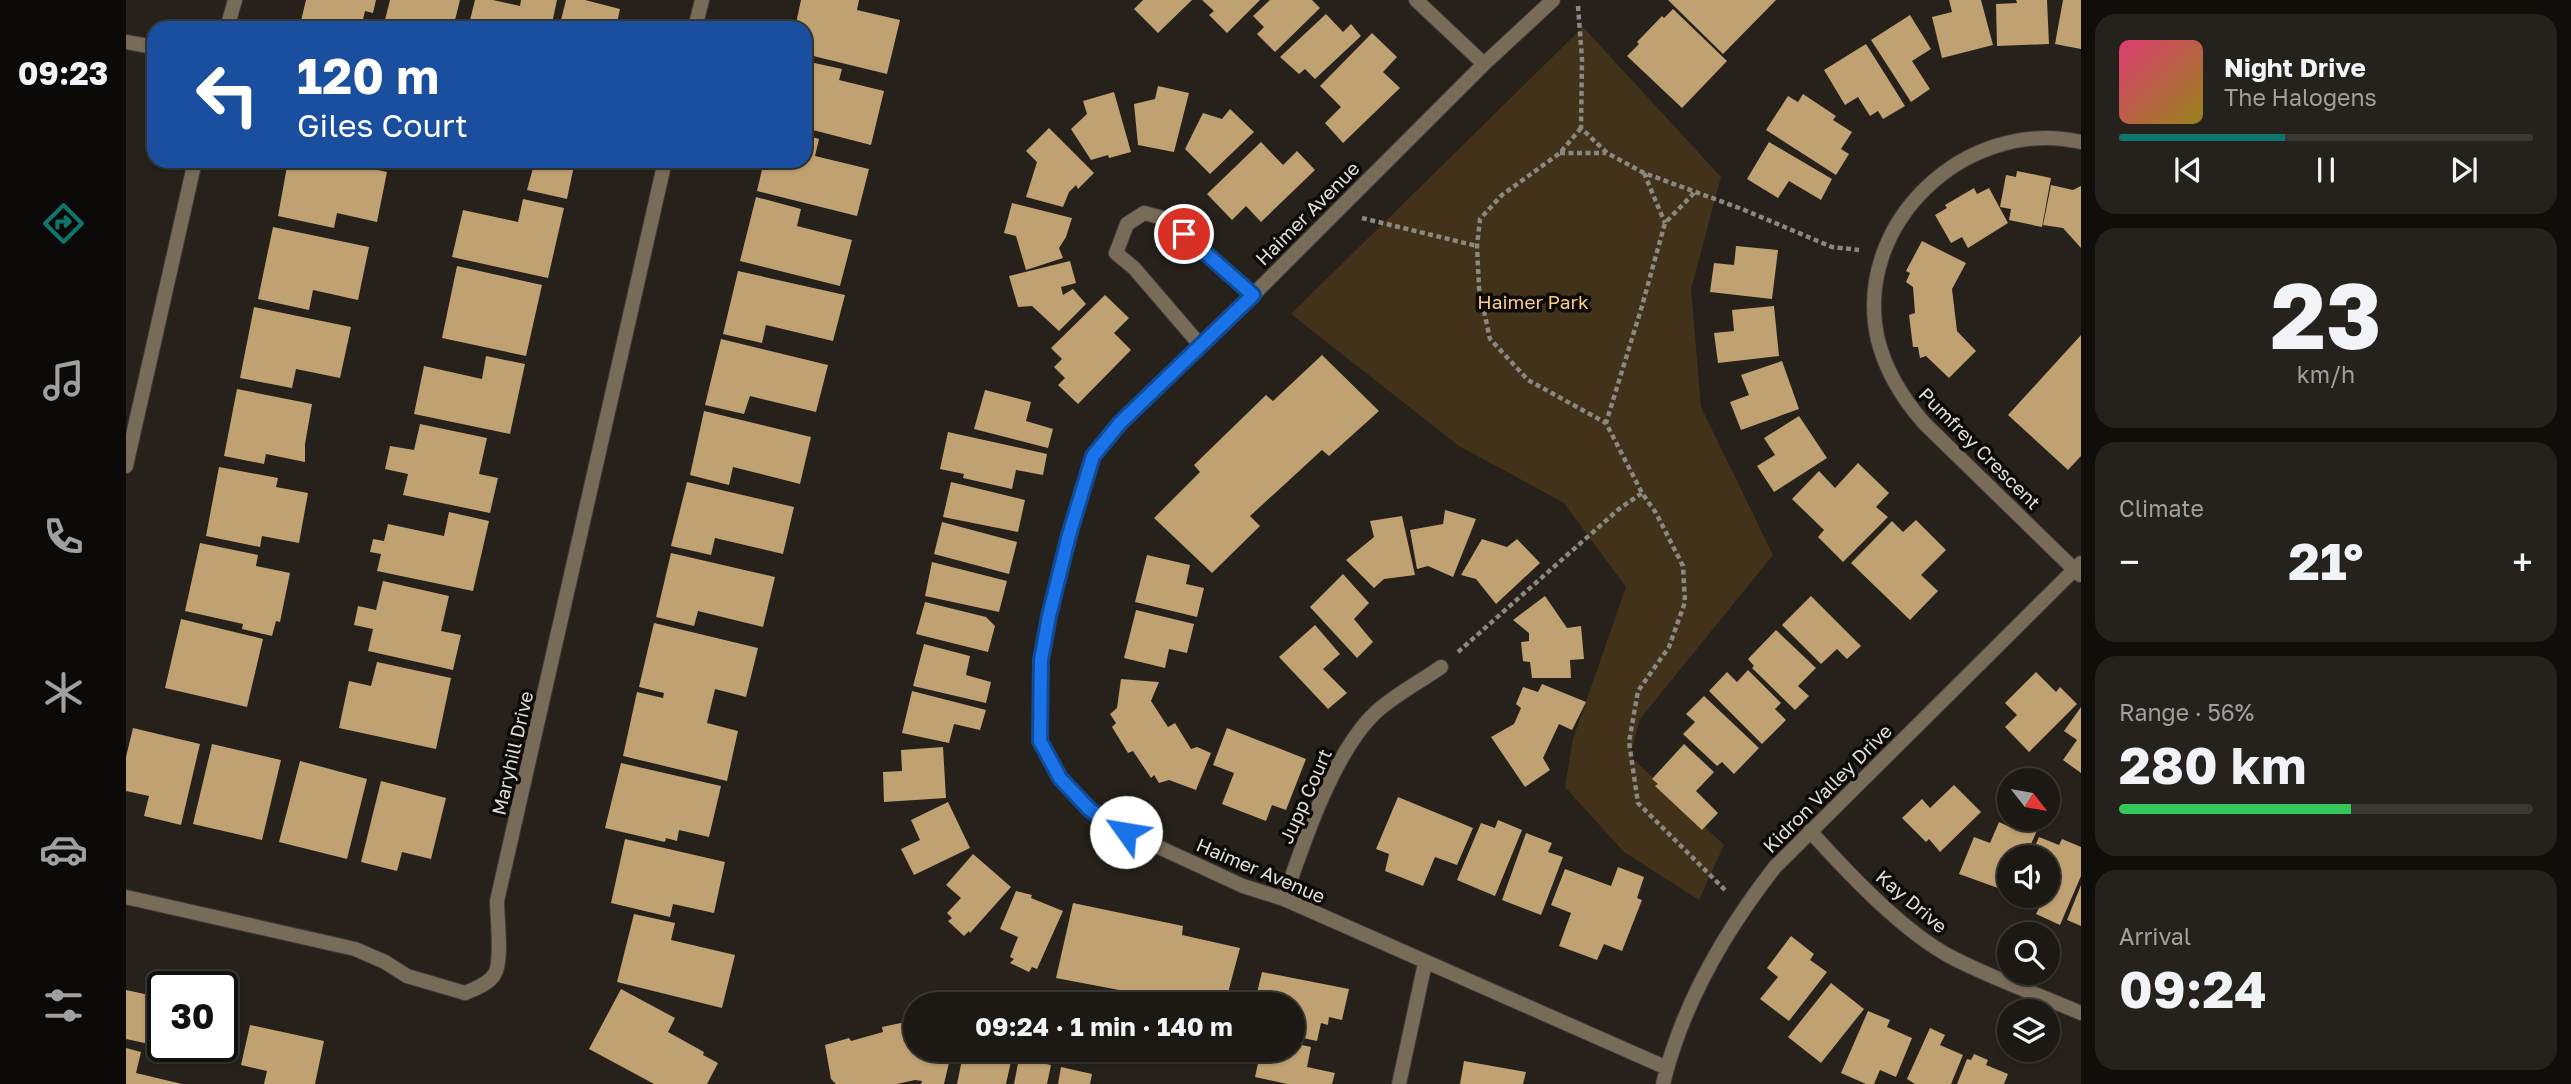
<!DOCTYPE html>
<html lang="en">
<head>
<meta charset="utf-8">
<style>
	:root { --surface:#1c1914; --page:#25221d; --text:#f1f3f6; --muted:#a0a0a0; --line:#3a3834; --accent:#0f766e }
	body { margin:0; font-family:"Golos Text",sans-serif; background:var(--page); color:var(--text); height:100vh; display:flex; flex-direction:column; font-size:26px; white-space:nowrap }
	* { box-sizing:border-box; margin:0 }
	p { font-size:23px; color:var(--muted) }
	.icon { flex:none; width:38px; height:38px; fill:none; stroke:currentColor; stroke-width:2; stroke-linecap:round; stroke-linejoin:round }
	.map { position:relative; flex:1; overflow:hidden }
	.details { display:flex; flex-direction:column; gap:14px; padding:14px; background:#0f0e0b; width:490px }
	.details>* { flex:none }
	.top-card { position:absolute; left:21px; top:21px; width:665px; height:147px; border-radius:21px; box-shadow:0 2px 5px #0004,0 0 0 2px var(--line); background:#1a4fa0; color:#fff; overflow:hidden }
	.needle { width:46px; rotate:121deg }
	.tools { position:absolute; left:1871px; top:768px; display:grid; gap:14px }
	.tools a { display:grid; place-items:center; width:63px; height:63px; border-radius:50%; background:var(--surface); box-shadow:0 2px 5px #0004,0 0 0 2px var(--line); font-size:35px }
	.speed { position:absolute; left:21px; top:971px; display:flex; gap:14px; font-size:35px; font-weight:700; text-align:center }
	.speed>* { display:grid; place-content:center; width:91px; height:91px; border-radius:50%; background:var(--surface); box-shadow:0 2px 5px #0004,0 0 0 2px var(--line); line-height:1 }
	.speed .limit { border:4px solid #111; border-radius:10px; background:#fff; color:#111 }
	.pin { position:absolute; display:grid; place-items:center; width:60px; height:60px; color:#fff; margin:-30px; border:4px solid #fff; border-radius:50%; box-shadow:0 2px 7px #0007 }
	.me { position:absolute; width:77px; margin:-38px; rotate:302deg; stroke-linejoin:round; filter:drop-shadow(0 0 5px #0008) }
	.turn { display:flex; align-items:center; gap:24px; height:147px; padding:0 35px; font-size:32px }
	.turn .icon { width:91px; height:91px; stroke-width:2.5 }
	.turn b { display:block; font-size:49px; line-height:60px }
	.big { font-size:52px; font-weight:700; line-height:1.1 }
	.details .widget { flex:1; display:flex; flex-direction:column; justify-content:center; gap:10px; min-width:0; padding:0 24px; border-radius:21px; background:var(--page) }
	.details .dial { align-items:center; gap:0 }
	.dial b { font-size:91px; line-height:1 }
	.song { display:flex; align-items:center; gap:21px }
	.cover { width:84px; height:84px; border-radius:10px; background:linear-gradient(135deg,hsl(340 70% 55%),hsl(50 70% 35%)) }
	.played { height:7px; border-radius:4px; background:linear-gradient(90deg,var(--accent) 40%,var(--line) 40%) }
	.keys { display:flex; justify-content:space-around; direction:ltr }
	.heat { display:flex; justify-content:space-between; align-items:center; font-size:38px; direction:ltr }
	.charge { height:10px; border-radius:5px; background:linear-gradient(90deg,#34c759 56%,var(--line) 0) }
	.trip { position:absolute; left:777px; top:992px; width:402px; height:70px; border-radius:35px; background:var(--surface); box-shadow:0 2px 5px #0004,0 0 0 2px var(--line); font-weight:700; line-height:70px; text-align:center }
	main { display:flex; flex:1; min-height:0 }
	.menu { display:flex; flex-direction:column; width:126px; justify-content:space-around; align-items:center; background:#0b0a08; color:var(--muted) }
	.menu .icon { width:49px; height:49px }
	.menu .current { color:var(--accent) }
	.menu b { font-size:32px; color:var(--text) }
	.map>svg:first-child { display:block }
	.green { fill:#423219 }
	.building { fill:#c0a172 }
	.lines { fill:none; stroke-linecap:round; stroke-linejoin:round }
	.street-casing { stroke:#403b36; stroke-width:16 }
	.path { stroke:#8b8782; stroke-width:4.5; stroke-dasharray:5 3.5; stroke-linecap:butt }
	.street { stroke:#786b58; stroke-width:14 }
	.route-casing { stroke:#114b97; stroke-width:18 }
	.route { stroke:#1a73e8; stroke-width:12 }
	.labels { text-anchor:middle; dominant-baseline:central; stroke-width:7; stroke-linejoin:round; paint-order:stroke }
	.street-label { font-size:19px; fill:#e1deda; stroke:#0d0b08 }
	.park-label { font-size:19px; fill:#facc85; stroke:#0d0b08 }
</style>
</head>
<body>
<main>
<nav class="menu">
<b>09:23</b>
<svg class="icon current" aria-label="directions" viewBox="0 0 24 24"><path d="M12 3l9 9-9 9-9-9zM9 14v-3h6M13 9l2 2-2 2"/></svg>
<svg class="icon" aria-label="music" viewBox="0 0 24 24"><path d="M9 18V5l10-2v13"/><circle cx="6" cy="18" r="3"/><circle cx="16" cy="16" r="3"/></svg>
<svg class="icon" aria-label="phone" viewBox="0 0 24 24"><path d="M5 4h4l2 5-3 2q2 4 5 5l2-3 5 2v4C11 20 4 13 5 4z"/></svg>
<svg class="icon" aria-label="climate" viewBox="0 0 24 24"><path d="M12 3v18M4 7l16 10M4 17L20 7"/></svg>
<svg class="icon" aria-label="car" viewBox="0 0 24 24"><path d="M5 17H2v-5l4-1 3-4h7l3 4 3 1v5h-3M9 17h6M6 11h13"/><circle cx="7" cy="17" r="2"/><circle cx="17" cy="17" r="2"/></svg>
<svg class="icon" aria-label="filters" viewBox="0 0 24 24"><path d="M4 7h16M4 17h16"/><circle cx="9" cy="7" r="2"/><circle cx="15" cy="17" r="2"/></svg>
</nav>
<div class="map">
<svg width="1955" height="1084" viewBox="0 0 1955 1084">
	<rect width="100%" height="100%" fill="#26211b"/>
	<path class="green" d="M1457 27 1595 177 1565 289 1575 407 1647 555 1514 719 1504 756 1598 845 1573 900 1498 852 1439 787 1447 739 1500 587 1438 503 1333 446 1165 314Z"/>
	<path class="building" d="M180 0H250L247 13 239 11 235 28H179L180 26 174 25Z
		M264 0H334L327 28H257Z
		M349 0H367L394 6 395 0H431L425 28H342Z
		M440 0H459L494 9 490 28H433Z
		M675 0H733L731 10 774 20 761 74 679 54V28H669Z
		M1017 0H1066L1032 33 1008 9Z
		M1076 0H1134L1101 33 1083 15 1088 11Z
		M1144 0H1186L1194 8 1149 52 1131 34 1138 27 1127 16Z
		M1542 0H1650L1597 54Z
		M1823 0H1855L1867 45 1816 58 1806 17 1826 12Z
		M1890 0H1921L1923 44 1871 46 1870 4 1891 3Z
		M1937 0H1955V49L1929 44Z
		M1547 9 1601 61 1556 108 1501 56 1513 44 1511 42 1536 16 1538 18Z
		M1200 14 1217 32 1225 24 1235 36 1189 79 1179 69 1173 74 1154 57Z
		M1784 15 1805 49 1786 61 1804 89 1785 102 1745 40Z
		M1246 33 1271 57 1257 72 1274 88 1217 143 1199 123 1215 107 1194 86Z
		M1740 44 1779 106 1757 119 1752 111 1744 116 1732 97 1719 105 1698 70Z
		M679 61 716 69 713 80 758 91 745 145 679 128Z
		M1032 86 1063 93 1048 152 1012 145 1008 104 1029 99Z
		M988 92 1005 152 983 158 982 155 965 160 945 129 961 114 957 101Z
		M1677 94 1710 116 1707 120 1726 132 1715 149 1723 154 1710 175 1640 130 1662 96 1672 102Z
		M1104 109 1128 132 1084 174 1059 149 1077 113 1096 119Z
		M923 128 968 173 952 189 950 185 943 192 937 207 900 197 911 162 900 151Z
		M679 135 693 139 689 156 743 169 731 216 631 191 638 161H679Z
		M1135 142 1157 165 1171 151 1189 170 1135 222 1120 206 1106 220 1081 194Z
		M1643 142 1706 179 1695 200 1663 181 1652 198 1621 179Z
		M162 161H211L261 172 251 222 211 213 208 228 152 216Z
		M382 161H449L441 199 401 190 407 168Z
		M1891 171 1925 178 1916 227 1883 220 1885 209 1874 207 1880 175 1890 177Z
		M1925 185 1947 190 1955 186V248L1937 228 1917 225Z
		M1848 188 1851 194 1863 188 1882 223 1842 248 1836 237 1825 243 1809 215 1821 208 1819 205Z
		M630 197 675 209 671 226 726 240 714 286 614 261Z
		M397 199 438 208 422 278 326 257 337 210 392 222Z
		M886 203 946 218 940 237 933 248 937 258 900 270 890 236 878 233Z
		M147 227 243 247 232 300 187 290 183 310 132 299Z
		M1796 241 1840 263 1826 289 1831 331 1850 351 1823 378 1800 356 1794 358 1792 347H1787L1783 315 1789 313 1787 287 1780 282 1784 273 1780 271Z
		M1610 246 1652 250 1646 299 1584 292 1588 263 1608 265Z
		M944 261 950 283 935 287 937 295 947 289 960 304 933 331 906 306 892 307 883 276Z
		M331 266 416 285 400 356 316 338Z
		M612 271 719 295 707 341 640 325 636 343 597 334Z
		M979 295 1003 318 988 333 1005 350 952 404 932 385 939 378 928 367 936 359 925 348Z
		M1648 306 1653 356 1592 363 1588 333 1608 331 1606 310Z
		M128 307 225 327 214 378 170 369 166 388 114 378Z
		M1955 335V456L1942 470 1882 415Z
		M595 339 702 365 690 412 624 396 618 414 579 405Z
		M1196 355 1253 411 1203 456 1196 450 1124 516 1134 526 1086 573 1028 518 1074 472 1068 465 1140 395 1147 401Z
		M360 356 399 364 384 434 288 414 298 366 356 379Z
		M1656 361 1673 409 1615 430 1604 402 1623 395 1615 375Z
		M111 389 186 404 179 444V462L140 454 138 464 98 456Z
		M859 390 905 402 900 421 927 429 922 448 848 429Z
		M578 411 685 437 674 484 607 467 603 485 564 475Z
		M1673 416 1701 458 1648 492 1631 466 1649 455 1638 438Z
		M294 424 361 438 353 474 372 478 364 513 277 495 282 474 259 469 264 446 288 450Z
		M822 432 921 454 917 475 890 470 886 489 837 478 838 474 814 469Z
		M1732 463 1763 493 1750 507 1762 517 1717 562 1692 537 1698 530 1666 499 1693 471 1709 488Z
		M93 467 152 478 150 487 182 493 173 543 136 536 134 547 80 536Z
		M561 482 668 507 657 554 589 538 585 555 545 546Z
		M825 482 899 500 892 532 817 517Z
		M1319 510 1350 519 1327 577 1302 566 1291 569 1284 530 1317 524Z
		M323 512 363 521 347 591 251 571 255 554 244 552 247 539 258 541 262 524 318 536Z
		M1276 516 1289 575 1258 579 1248 588 1220 560 1248 537 1244 521Z
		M1790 520 1820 550 1795 575 1812 591 1784 620 1725 563 1766 521 1777 532Z
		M816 522 891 542 883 574 808 554Z
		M1356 539 1381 547 1391 539 1414 563 1370 604 1350 579 1335 575Z
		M74 543 132 555 130 566 164 573 154 622 150 621 146 636 116 629 117 624 59 611Z
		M545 553 649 577 637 627 572 611 568 626 530 617Z
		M1021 555 1064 565 1060 584 1078 588 1071 617 1009 602Z
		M806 562 881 581 873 612 799 596Z
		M1217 574 1243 603 1228 619 1247 642 1231 658 1184 607Z
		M257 581 323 596 315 631 335 635 327 670 242 651 247 629 228 625 232 606 250 610Z
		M1419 596 1441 628 1455 626 1458 659 1444 660 1445 678H1406L1404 662 1397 661 1395 642 1403 641V633L1387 620Z
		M1685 596 1735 646 1721 659 1711 649 1695 664 1656 625Z
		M799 602 860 617 869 626 862 652 790 634Z
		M1010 610 1068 624 1061 653 1043 649 1039 668 998 658Z
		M55 619 137 639 121 707 39 688Z
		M528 623 632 648 620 697 589 689 581 723 612 731 601 781 497 756 511 692 537 698 538 693 513 687Z
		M1189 625 1214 654 1197 669 1221 693 1202 709 1153 657Z
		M1650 630 1690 668 1672 686 1683 696 1669 710 1626 668 1628 666 1622 659Z
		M798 644 844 656 840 675 865 682 860 703 787 686Z
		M251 662 325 678 310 749 213 728 223 681 245 686Z
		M1622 670 1655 703 1649 709 1660 720 1636 744 1583 691 1601 672 1611 682Z
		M1910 672 1930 692 1934 687 1951 704 1903 752 1879 727 1891 715 1879 703Z
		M995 679 1033 682 1025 701 1042 727 1049 723 1065 749 1071 747 1085 753 1070 790 1043 780 1033 783 1028 775 1025 778 1007 751 1002 753 986 727 990 723 984 714 991 708Z
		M1416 684 1460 702 1446 730 1433 724 1417 758 1424 770 1399 787 1365 737 1388 724 1395 708 1390 704 1397 687 1412 692Z
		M786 691 860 710 854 730 828 724 823 743 776 733Z
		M1578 696 1633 748 1608 774 1596 762 1591 766 1557 734 1569 722 1560 714Z
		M1955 707V773L1937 760 1951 740 1938 731Z
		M7 728 74 744 55 825 18 816 23 796 0 791V757Z
		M1101 728 1180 759 1160 810 1146 805 1140 821 1096 804 1108 773 1087 765Z
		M86 744 155 760 136 840 67 824Z
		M1558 744 1588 772 1570 791 1592 813 1576 830 1529 786 1532 784 1526 779Z
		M817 747 820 798 758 802 757 772 776 771 775 750Z
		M174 761 241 779 221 859 153 842Z
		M495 763 595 786 583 837 553 830 551 841 540 838 539 842 479 828Z
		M255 781 320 798 305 859 276 852 271 871 235 862Z
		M1828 785 1855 812 1814 852 1803 839 1800 842 1776 818 1796 799 1804 808Z
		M1272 797 1347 828 1331 865 1309 857 1297 886 1259 871 1263 854 1250 849Z
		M822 802 844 848 788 875 775 849 794 840 785 820Z
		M1890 819H1916L1899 858H1883V892L1833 874 1848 837 1864 843 1873 822 1886 828Z
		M1372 820 1396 830 1369 896 1331 880 1355 823 1369 828Z
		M1400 833 1426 843 1422 852 1437 857 1415 915 1376 900Z
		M1913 837 1933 845 1936 839 1955 847V876L1934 925 1910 914 1914 906 1890 896H1922V858H1904Z
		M499 839 599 862 588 913 547 904 544 917 485 903Z
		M847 854 885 887 844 933 843 931 838 936 822 921 826 918 821 913 835 898 820 885Z
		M1492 867 1518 877 1511 898 1516 900 1496 951 1478 944 1471 960 1433 946 1445 913 1425 905 1439 869 1485 886Z
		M1955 885V926L1941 920Z
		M890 891 906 895 905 898 937 911 911 969 906 967 903 972 884 963 888 959 884 957 892 937 874 929Z
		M947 903 1057 926 1056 935 1114 948 1099 1004H1029L1030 997 930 978Z
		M508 914 549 923 545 940 609 955 596 1008 491 982Z
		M1665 936 1688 954 1684 960 1701 972 1663 1021 1634 999 1652 977 1641 968Z
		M1136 972 1223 989 1216 1020 1203 1017 1202 1025 1195 1023 1191 1041 1167 1036V1004H1122L1123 1000 1129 1001Z
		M1705 983 1738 1009 1695 1063 1662 1037Z
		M495 989 549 1018 542 1032 578 1052 577 1055 592 1063 581 1084H528L463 1049Z
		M0 990 37 998V1047L0 1039Z
		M1742 1011 1764 1020 1761 1027 1786 1038 1770 1077 1754 1070 1748 1084H1740L1715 1073Z
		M789 1020V1050H826L818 1084H795L796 1081 789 1080 771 1084H710L705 1079 699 1045 723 1038 725 1041 757 1032 756 1027Z
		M124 1025 198 1041 189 1084H138L141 1071 115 1065Z
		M1804 1028 1819 1035 1814 1045 1837 1055 1825 1084H1789L1781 1079Z
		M1167 1043 1185 1047 1181 1067 1209 1073 1206 1084H1161L1129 1077 1135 1050H1167Z
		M0 1048 15 1052 10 1073 56 1084H0Z
		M838 1050H850L886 1057 880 1084H831Z
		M1848 1054 1862 1060 1860 1065 1882 1074 1878 1084H1831L1841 1059 1845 1060Z
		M893 1058 925 1065 921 1084H888Z
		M1338 1061 1400 1072 1397 1084H1334Z
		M935 1067 966 1074 964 1084H932Z"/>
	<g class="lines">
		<defs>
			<path id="street" d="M1290 0 1358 64
				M1427 0 1358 64 1127 295 994 423 967 456 954 497 923 616 914 660V741L935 778 964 810 1000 832 1117 886 1158 899 1541 1068
				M101 28 109 0
				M569 28 576 0
				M0 42 28 47
				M1075 346 1008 268 990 253 1001 224 1018 213 1041 219 1127 295
				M0 466 69 161
				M1954 575 1798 423C1777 399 1760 372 1752 340 1725 223 1841 116 1955 142
				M1684 831C1721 872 1778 933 1827 958 1868 979 1913 995 1955 1013
				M0 897 229 949 259 962 281 976 339 993C349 989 362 984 368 975 377 963 371 918 371 901L539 161
				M1158 899C1177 844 1207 753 1249 713 1268 695 1294 682 1315 667
				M1273 1084 1299 963
				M1537 1084C1556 1005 1599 931 1649 867L1955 563"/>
		</defs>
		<use href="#street" class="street-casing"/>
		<path class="path" d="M1452 6 1456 59 1455 128 1481 153 1518 173 1616 209 1706 247 1733 250
			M1455 128 1434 153 1376 195 1354 219 1351 246 1353 288 1364 339 1402 380 1480 423
			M1434 153H1480
			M1518 173 1539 223
			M1568 193 1539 223 1516 306 1480 423 1516 493 1530 513 1557 566 1559 602 1543 647 1512 691 1503 742 1512 803 1601 892
			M1236 218 1351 246
			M1332 652 1493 509 1516 493"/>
		<use href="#street" class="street"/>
	</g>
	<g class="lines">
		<defs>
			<path id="route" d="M1000 832 964 810 934 778 914 741 915 660 923 616 943 535 967 456 994 423 1127 295 1058 234"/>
		</defs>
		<use href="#route" class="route-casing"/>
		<use href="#route" class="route"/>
	</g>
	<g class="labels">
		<g class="street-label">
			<text transform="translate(1181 213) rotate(-45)">Haimer Avenue</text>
			<text transform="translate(1854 448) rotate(45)">Pumfrey Crescent</text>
			<text transform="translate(386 753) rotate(-77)">Maryhill Drive</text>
			<text transform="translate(1701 788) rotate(-45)">Kidron Valley Drive</text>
			<text transform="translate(1179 796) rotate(-66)">Jupp Court</text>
			<text transform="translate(1135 870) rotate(23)">Haimer Avenue</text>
			<text transform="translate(1786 901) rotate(40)">Kay Drive</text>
		</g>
		<g class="park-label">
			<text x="1407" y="301">Haimer Park</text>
		</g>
	</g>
</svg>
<div class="tools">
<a><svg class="needle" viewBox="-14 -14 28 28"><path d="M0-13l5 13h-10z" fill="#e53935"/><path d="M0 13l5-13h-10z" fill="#a0a0a0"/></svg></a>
<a><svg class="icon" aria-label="sound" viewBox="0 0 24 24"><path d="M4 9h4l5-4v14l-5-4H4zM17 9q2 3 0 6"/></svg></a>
<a><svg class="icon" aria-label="search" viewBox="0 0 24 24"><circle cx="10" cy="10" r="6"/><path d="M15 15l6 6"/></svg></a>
<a><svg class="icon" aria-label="layers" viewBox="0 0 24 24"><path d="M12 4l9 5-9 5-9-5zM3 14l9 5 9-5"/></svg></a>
</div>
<div class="speed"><div class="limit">30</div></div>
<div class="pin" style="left:1058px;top:234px;background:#d93025"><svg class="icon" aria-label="arrive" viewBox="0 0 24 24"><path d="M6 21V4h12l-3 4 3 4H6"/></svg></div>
<svg class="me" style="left:1000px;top:832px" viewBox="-20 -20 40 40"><circle r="19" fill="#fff"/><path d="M0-13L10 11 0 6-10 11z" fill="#1a73e8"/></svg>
<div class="trip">09:24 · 1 min · 140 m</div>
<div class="top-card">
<div class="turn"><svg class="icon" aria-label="left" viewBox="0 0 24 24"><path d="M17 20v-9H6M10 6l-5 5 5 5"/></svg><div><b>120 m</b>Giles Court</div></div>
</div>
</div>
<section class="details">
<div class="widget">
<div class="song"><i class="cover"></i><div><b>Night Drive</b><p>The Halogens</p></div></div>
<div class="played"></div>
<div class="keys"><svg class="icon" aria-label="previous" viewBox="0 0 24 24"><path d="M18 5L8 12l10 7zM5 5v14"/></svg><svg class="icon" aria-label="pause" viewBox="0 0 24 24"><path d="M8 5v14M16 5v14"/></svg><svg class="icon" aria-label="next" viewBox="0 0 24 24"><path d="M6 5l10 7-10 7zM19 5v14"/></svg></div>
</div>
<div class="widget dial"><b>23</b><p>km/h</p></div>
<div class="widget"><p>Climate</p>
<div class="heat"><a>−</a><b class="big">21°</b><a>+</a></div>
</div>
<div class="widget"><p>Range · 56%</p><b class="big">280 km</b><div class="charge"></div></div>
<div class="widget"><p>Arrival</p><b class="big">09:24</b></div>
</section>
</main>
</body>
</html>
